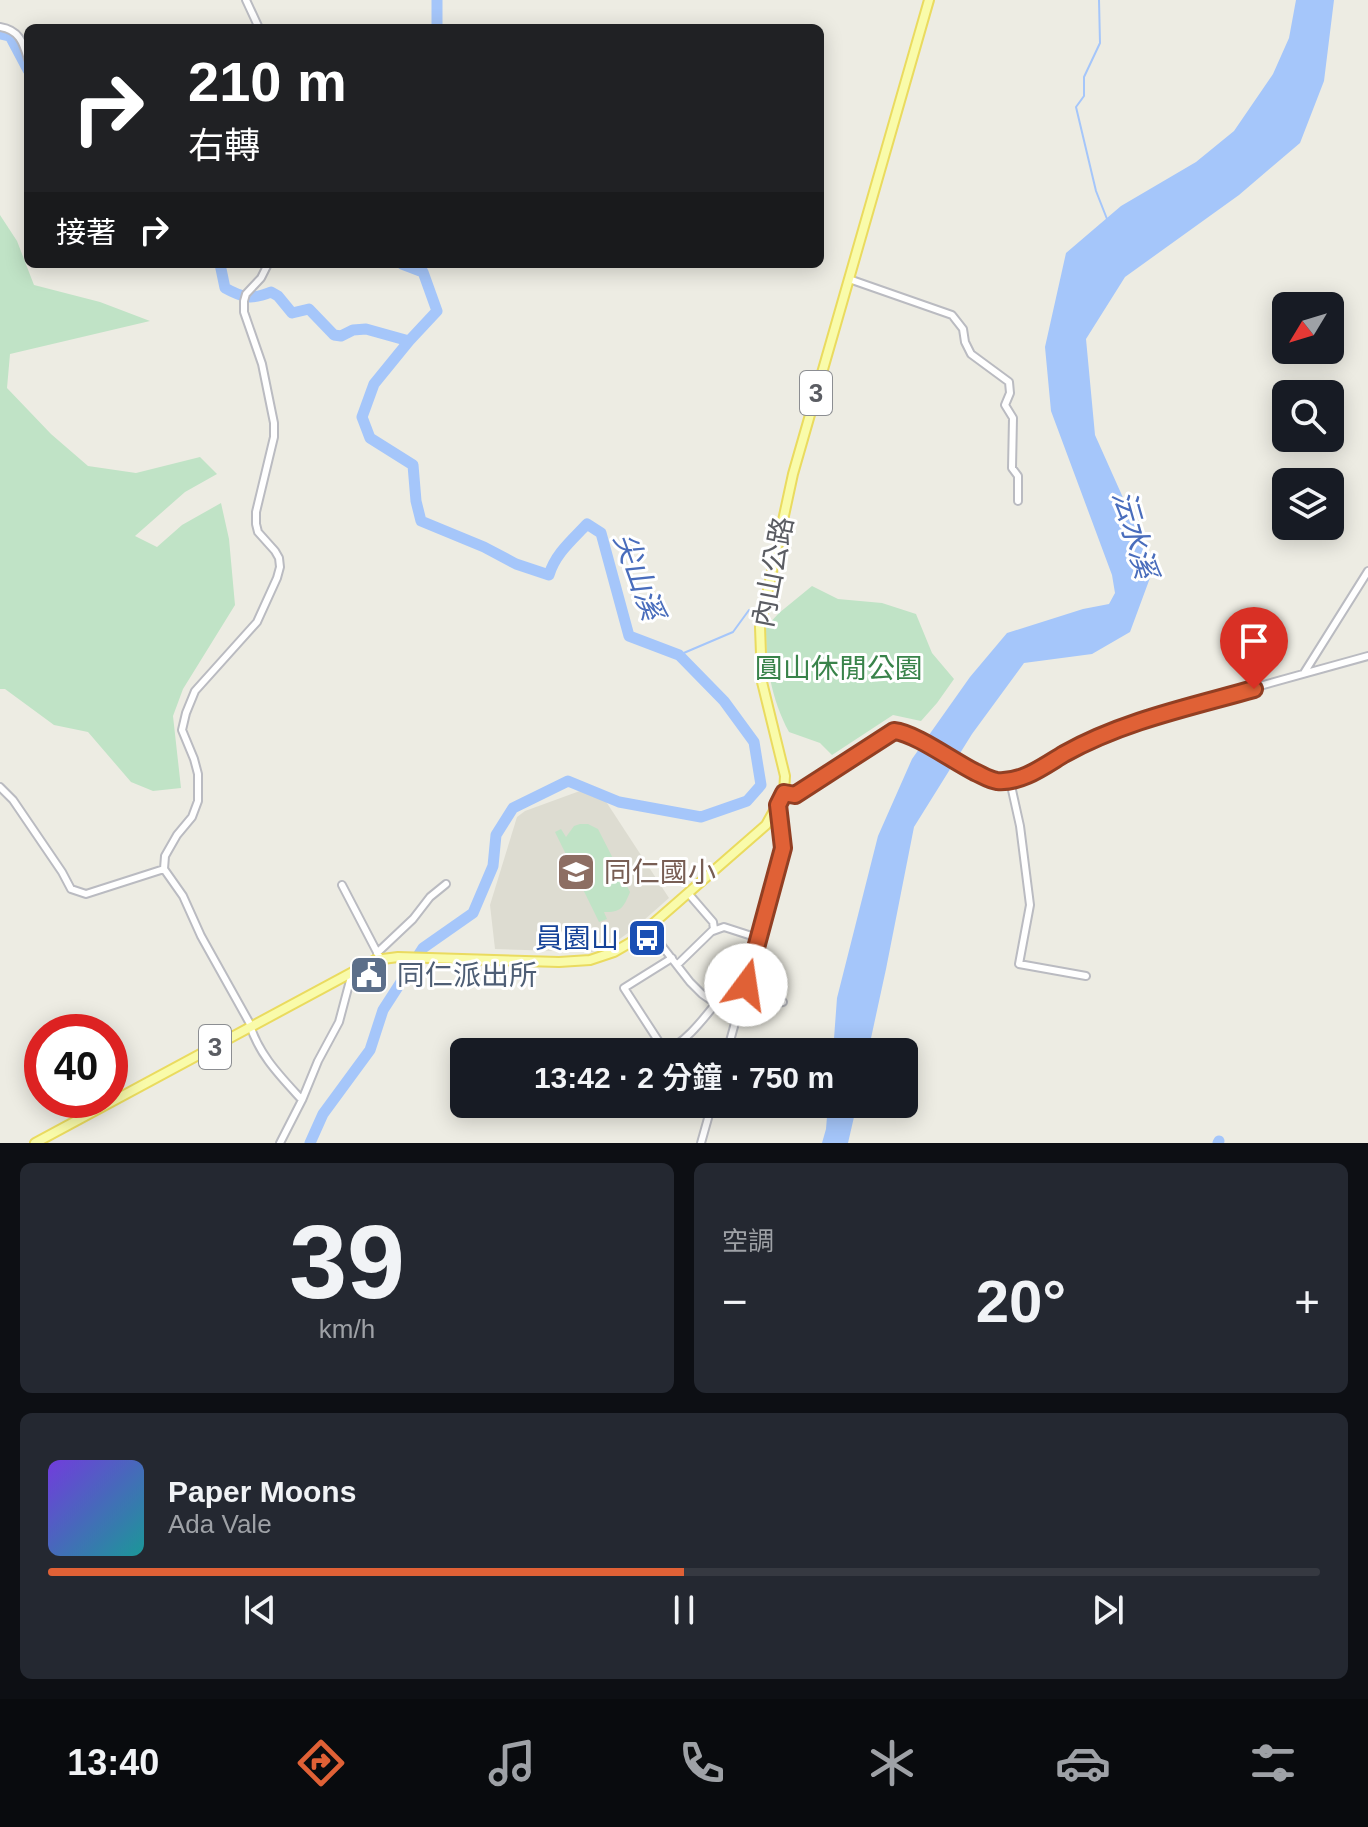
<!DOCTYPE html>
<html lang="zh-TW">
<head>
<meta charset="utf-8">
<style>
	:root { --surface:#171b24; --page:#242831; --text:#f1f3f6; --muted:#9ea1a6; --line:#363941; --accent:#e06136 }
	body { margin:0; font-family:Arial,"Noto Sans TC",sans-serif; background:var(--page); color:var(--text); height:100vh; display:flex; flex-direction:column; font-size:30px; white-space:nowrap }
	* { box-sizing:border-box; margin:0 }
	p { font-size:26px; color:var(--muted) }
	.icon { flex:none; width:44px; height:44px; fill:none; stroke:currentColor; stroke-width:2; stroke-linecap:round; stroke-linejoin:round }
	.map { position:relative; height:1143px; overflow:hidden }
	.side { display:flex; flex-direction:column; gap:20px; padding:20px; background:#0d0f14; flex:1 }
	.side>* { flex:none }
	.banner { position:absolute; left:24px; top:24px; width:800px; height:244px; border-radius:12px; box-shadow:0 4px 20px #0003; background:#202124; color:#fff; overflow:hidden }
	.needle { width:52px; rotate:232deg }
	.tools { position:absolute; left:1272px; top:292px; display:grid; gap:16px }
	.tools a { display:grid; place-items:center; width:72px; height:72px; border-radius:12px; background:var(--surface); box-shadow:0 4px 20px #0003; font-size:40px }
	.speed { position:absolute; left:24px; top:1014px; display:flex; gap:16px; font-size:40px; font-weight:700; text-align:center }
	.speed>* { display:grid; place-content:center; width:104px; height:104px; border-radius:50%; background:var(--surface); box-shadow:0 4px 20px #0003; line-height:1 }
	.speed .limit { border:12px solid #d22; background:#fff; color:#111 }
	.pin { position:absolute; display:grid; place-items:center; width:68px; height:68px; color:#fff; margin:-82px -34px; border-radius:50% 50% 50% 0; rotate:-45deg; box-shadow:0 0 8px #0007 }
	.pin .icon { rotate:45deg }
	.me { position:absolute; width:88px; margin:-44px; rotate:14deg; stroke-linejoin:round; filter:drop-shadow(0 0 6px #0008) }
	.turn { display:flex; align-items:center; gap:28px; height:168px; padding:0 32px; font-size:36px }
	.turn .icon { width:104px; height:104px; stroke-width:2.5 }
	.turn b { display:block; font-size:56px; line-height:68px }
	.then { display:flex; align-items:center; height:76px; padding:0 32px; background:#0003; gap:16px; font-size:30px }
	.big { font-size:60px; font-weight:600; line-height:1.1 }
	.side .widget { flex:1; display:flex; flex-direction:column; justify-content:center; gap:12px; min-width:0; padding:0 28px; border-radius:12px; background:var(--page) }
	.side .dial { align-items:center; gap:0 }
	.dial b { font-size:104px; line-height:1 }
	.song { display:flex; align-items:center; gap:24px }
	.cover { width:96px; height:96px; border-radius:12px; background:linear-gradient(135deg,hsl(260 70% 55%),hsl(180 70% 35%)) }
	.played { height:8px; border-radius:4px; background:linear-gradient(90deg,var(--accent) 50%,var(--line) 50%) }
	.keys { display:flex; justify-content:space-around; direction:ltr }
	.heat { display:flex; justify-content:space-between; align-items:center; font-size:44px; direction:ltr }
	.side .tiles { flex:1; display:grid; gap:20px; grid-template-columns:1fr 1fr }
	.widget:last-child { grid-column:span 2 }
	.trip { position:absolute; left:450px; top:1038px; width:468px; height:80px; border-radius:12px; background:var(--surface); box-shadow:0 4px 20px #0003; font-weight:600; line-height:80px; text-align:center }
	.dock { display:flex; height:128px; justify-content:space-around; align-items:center; background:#090b0e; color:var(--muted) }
	.dock .icon { width:56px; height:56px }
	.dock .on { color:var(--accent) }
	.dock b { font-size:36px; color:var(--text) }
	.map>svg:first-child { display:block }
	.education { fill:#dddcd1 }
	.green { fill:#c0e3c6 }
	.water { fill:#a5c6fa }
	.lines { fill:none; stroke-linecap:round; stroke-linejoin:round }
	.stream { stroke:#a5c6fa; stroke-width:2 }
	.river { stroke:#a5c6fa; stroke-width:11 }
	.minor-casing { stroke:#babbc1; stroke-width:10 }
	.major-casing { stroke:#eadb5f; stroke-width:12 }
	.minor { stroke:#fff; stroke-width:6 }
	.major { stroke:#f9fbaa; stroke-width:8 }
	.route-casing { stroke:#923f23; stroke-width:20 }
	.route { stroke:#e06136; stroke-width:14 }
	.labels { text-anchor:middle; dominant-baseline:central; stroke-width:6; stroke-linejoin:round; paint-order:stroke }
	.shield { fill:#fff; stroke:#8c8e92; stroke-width:2 }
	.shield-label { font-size:26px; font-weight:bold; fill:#5b5d63 }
	.street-label { font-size:28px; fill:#5b5d63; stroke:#fff }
	.park-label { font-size:28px; fill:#39834a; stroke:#fff }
	.education-label { font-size:28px; fill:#785e54; stroke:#fff; text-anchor:start }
	.transit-label { font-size:28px; fill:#164399; stroke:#fff; text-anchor:end }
	.service-label { font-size:28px; fill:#4e5e75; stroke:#fff; text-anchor:start }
	.water-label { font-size:30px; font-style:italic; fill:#496dbc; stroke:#fff }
</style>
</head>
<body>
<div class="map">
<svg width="1368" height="1143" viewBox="0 0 1368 1143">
	<rect width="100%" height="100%" fill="#edece3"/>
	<path class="education" d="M588 788 605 800 669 898 635 928 614 943 592 952 495 949 490 905 517 817 525 811Z"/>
	<path class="green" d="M0 215 17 241 34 285 100 302 150 321 10 354 7 388 51 434 88 466 136 473 200 457 217 474 185 492 135 536 157 547 182 525 221 503 229 539 235 605 183 689 173 716 181 788 153 791 131 782 88 732 54 725 5 689H0Z
		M812 586 838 599 882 603 916 614 932 653 954 679 937 703 921 721 893 715 832 755 820 743 789 732C771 698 766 666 766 627L779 613Z
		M580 824H588L598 829 630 892C624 906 622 913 604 912L607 919 599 922 555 832 561 829 566 837 574 826Z"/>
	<path class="water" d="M1296 0H1334L1324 81 1300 143 1239 195 1125 277 1086 339 1095 435 1154 567 1130 632 1092 654 1024 663 972 734 914 827 886 969 868 1052H833L837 998 878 836 912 759 970 677 1007 633 1083 609 1109 604 1115 593 1112 575 1051 411 1045 347 1066 253 1121 206 1196 162 1234 131 1273 74 1289 38Z
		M828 1104H857L848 1143H822L826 1129Z"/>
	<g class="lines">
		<path class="stream" d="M1099 0 1100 43 1084 77V96L1076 107 1096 191 1107 219
			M679 655 733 632 749 610"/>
		<path class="river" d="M437 0V28
			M0 34 10 36 28 70
			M220 264 225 288C243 298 252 300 271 292L278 296 292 313 309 309 334 335 341 336 353 330 366 329 409 341
			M310 1143 323 1114 370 1050 383 1010 423 948 473 913 493 866 496 835 513 808 568 781 619 802 701 817 747 801 761 785 754 742 724 701 679 655 629 636 601 533 587 524C572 540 555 554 549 575L516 564 484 547 421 521 416 501 413 465 370 438 362 417 374 384 409 341 437 311 423 272 402 264
			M1218 1143 1219 1141"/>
		<defs>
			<path id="minor" d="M246 0 259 28
				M0 27C19 30 23 42 28 59
				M268 264 261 278 246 294 244 301V312L262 364 274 423V437L256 512V524L258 532 275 551 279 558 280 567 277 578 257 622 195 691 186 713 182 730 194 759 198 774V801L192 817 177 835 165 856 164 869 183 896 201 936 249 1022C258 1054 280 1076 302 1100
				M849 279 952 315 963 329 965 342 971 354 1009 382 1010 393 1005 405 1013 418 1012 468 1018 476V501
				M1304 673 1368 571
				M1010 781 1020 826 1030 905 1019 964 1086 976
				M0 787 13 800 62 872 71 889 86 894 164 869
				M784 793 795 795 894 731 907 734 955 762 993 781H1010L1027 775 1082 744 1166 712 1368 656
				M342 885 379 956
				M648 928 690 982 702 994 712 1001 740 1009 783 1002
				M713 931 724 927 758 938
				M377 953 413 919 430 897 446 884
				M672 958 624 988 663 1048 665 1050C683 1046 705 1017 717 1002
				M677 965 714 929 713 922 688 893
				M727 1052 783 848 778 805
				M280 1143 302 1100 318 1061 339 1022 352 973
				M701 1143 712 1104"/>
			<path id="major" d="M35 1143 375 960 398 957 559 962 590 960 614 952 633 941 648 928 766 825 784 793 785 776 762 682 760 627 763 613 793 474 929 0"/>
		</defs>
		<use href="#minor" class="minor-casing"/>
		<use href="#major" class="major-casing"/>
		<use href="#minor" class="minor"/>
		<use href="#major" class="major"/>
	</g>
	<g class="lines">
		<defs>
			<path id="route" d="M746 985 783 848 778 805 784 793 795 795 894 731C915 733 953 761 975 772 982 775 989 780 997 781 1022 783 1044 766 1064 754 1123 721 1190 707 1254 689"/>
		</defs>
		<use href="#route" class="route-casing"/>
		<use href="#route" class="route"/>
	</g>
	<defs>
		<symbol id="school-square" viewBox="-11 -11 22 22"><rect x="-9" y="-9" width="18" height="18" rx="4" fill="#8d6e63" stroke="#fff"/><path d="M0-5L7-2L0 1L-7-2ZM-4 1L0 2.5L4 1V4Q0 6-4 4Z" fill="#fff"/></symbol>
		<symbol id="bus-square" viewBox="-11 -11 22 22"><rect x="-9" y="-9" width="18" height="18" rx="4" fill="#1a4fb4" stroke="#fff"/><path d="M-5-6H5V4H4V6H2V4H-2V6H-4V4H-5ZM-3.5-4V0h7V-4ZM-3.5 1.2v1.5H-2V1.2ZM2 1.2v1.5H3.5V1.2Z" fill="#fff"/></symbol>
		<symbol id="civic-square" viewBox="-11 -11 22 22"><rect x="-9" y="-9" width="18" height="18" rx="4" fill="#5c6f8a" stroke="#fff"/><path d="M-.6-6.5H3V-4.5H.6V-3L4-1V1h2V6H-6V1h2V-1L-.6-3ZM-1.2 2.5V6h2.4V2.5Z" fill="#fff"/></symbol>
	</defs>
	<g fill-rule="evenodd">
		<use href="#school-square" x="554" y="850" width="44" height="44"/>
		<use href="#bus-square" x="625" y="916" width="44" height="44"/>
		<use href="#civic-square" x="347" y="953" width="44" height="44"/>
	</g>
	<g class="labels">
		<g class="shield">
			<rect x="800" y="371" width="32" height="44" rx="6"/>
			<rect x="199" y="1025" width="32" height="44" rx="6"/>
		</g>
		<g class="shield-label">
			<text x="816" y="393">3</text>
			<text x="215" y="1047">3</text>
		</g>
		<g class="street-label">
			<text transform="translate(773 572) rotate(-79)">內山公路</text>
		</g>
		<g class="park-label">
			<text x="839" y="668">圓山休閒公園</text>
		</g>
		<g class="education-label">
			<text x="604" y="872">同仁國小</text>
		</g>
		<g class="transit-label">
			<text x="619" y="938">員園山</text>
		</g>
		<g class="service-label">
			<text x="397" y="975">同仁派出所</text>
		</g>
		<g class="water-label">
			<text transform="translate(1135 534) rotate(74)">沄水溪</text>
			<text transform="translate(639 576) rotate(70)">尖山溪</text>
		</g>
	</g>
</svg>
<div class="tools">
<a><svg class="needle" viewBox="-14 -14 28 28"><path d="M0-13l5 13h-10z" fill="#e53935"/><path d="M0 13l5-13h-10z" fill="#9ea1a6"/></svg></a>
<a><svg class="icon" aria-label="search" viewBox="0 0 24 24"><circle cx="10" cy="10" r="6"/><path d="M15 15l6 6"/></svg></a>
<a><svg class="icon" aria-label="layers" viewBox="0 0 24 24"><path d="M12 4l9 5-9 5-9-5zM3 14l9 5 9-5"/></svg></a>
</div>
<div class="speed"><div class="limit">40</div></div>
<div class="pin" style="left:1254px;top:689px;background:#d93025"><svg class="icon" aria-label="arrive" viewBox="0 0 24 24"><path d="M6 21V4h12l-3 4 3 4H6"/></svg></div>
<svg class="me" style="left:746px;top:985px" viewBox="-20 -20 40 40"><circle r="19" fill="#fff"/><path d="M0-13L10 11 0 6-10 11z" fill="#e06136"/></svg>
<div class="trip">13:42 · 2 分鐘 · 750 m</div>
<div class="banner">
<div class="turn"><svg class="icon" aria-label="right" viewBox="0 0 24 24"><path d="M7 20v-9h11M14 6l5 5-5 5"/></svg><div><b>210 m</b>右轉</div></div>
<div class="then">接著<svg class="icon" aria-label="right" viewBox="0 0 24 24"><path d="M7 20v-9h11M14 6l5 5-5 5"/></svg></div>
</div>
</div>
<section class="side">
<div class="tiles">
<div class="widget dial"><b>39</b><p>km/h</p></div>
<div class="widget"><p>空調</p>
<div class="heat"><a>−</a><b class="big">20°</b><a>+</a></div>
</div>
<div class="widget">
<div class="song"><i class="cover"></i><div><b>Paper Moons</b><p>Ada Vale</p></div></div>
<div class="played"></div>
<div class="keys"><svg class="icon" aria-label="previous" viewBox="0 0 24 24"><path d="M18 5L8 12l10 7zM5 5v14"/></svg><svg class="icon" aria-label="pause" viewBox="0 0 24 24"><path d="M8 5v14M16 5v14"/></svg><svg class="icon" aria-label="next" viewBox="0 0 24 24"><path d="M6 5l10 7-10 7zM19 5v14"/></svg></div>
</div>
</div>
</section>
<nav class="dock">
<b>13:40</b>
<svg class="icon on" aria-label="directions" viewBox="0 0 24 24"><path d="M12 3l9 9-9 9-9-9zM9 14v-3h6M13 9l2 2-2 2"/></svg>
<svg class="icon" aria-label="music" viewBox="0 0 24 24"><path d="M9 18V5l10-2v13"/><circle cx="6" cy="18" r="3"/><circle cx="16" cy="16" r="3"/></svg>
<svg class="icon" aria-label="phone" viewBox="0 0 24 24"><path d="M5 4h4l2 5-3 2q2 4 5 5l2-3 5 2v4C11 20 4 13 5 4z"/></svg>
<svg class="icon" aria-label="climate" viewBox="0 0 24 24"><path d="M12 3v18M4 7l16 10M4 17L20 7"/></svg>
<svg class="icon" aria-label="car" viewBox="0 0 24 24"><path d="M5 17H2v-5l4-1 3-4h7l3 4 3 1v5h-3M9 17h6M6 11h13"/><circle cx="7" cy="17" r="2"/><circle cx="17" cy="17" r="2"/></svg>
<svg class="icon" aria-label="filters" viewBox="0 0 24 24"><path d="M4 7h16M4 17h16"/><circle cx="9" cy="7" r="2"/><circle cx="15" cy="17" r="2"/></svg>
</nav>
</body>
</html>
